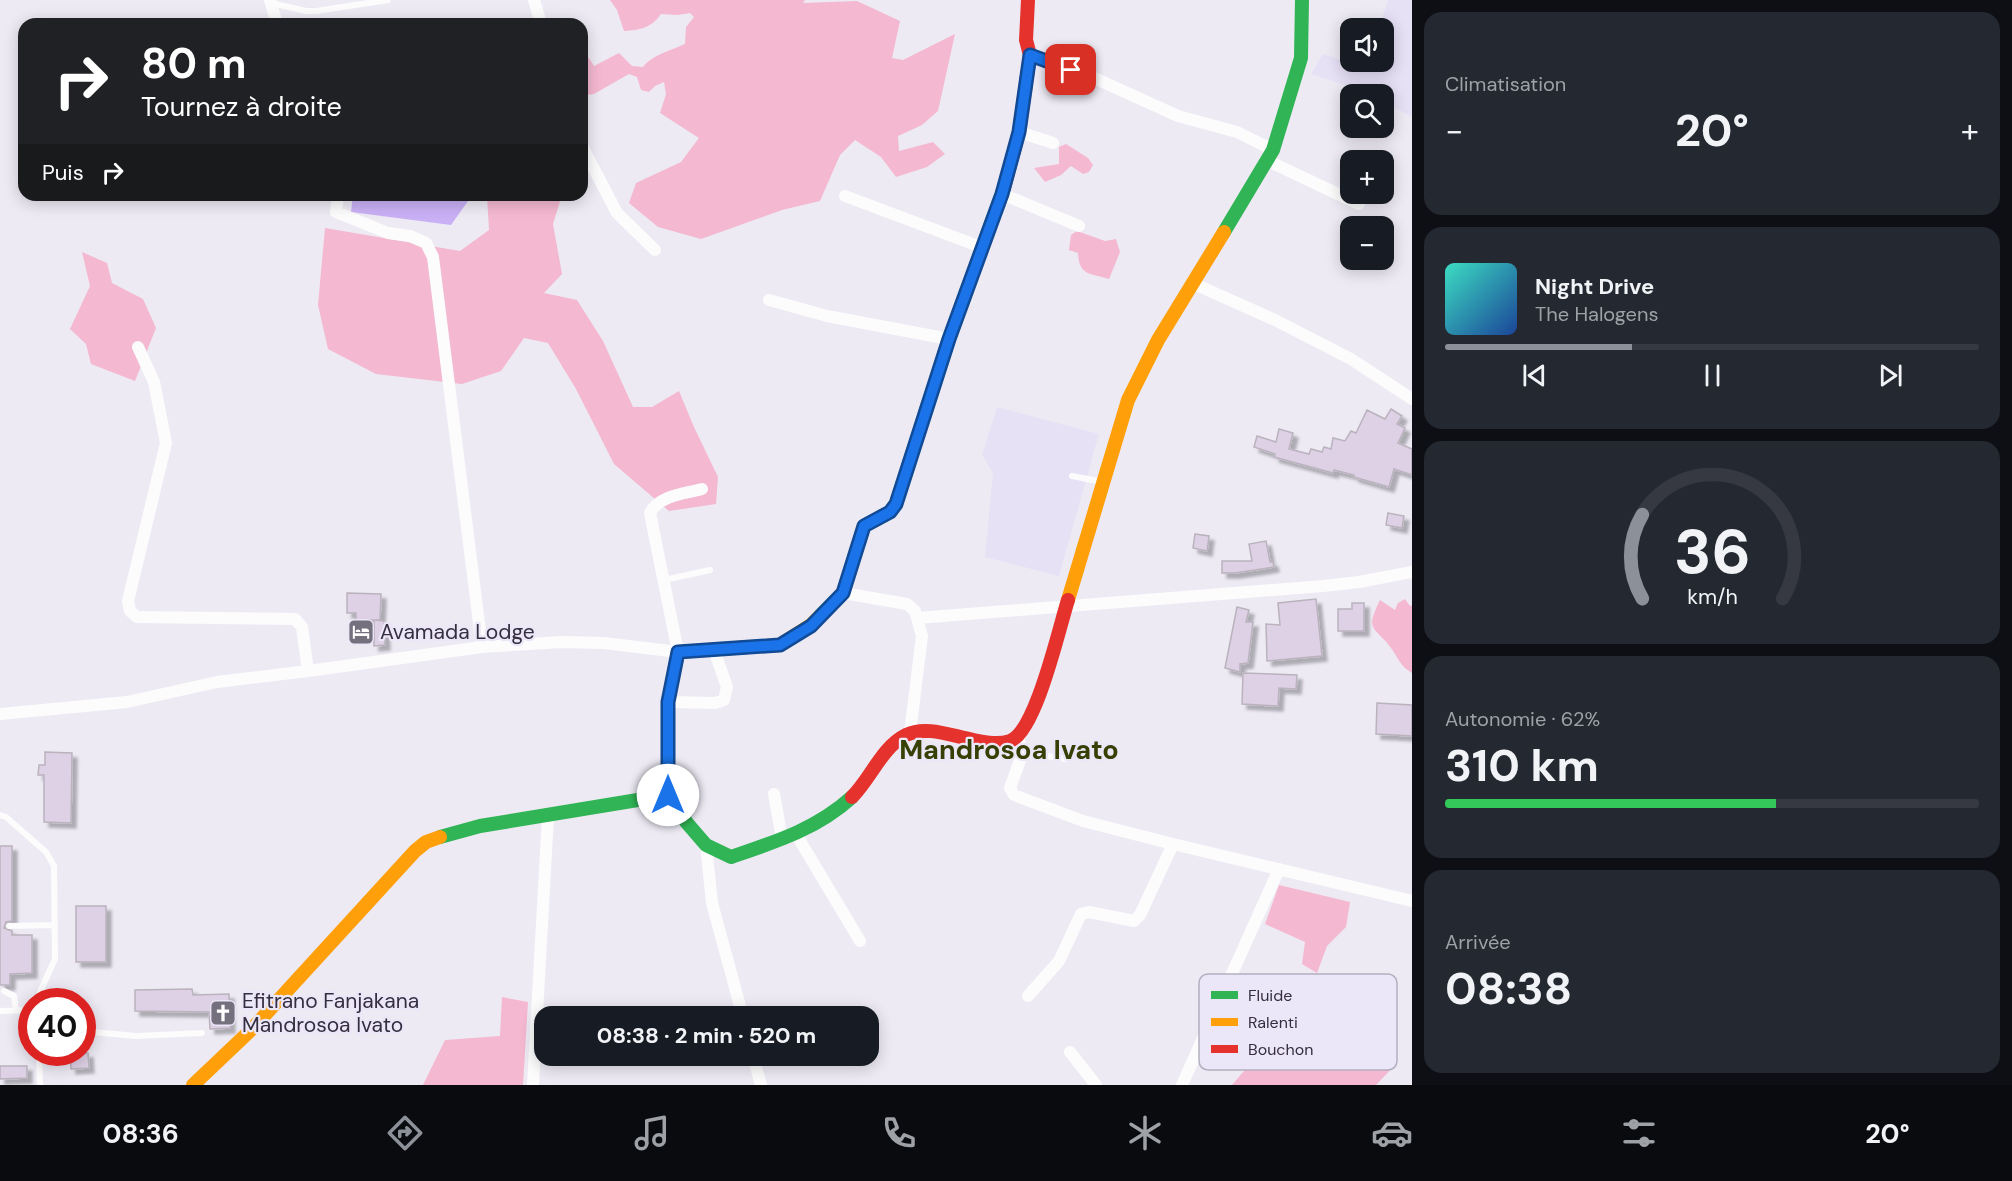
<!DOCTYPE html>
<html lang="fr">
<head>
<meta charset="utf-8">
<style>
	:root { --surface:#171b24; --page:#242831; --text:#f1f3f6; --muted:#9ea1a6; --line:#363941; --accent:#8c9099 }
	body { margin:0; font-family:"DM Sans",sans-serif; background:var(--page); color:var(--text); height:100vh; display:flex; flex-direction:column; font-size:22px; white-space:nowrap }
	* { box-sizing:border-box; margin:0 }
	p { font-size:20px; color:var(--muted) }
	.icon { flex:none; width:33px; height:33px; fill:none; stroke:currentColor; stroke-width:2; stroke-linecap:round; stroke-linejoin:round }
	.map { position:relative; flex:1; overflow:hidden }
	.side { display:flex; flex-direction:column; gap:12px; padding:12px; background:#0d0f14; width:600px }
	.side>* { flex:none }
	.guide { position:absolute; left:18px; top:18px; width:570px; height:183px; border-radius:18px; box-shadow:0 3px 15px #0003; background:#202124; color:#fff; overflow:hidden }
	.fabs { position:absolute; left:1340px; top:18px; display:grid; gap:12px }
	.fabs a { display:grid; place-items:center; width:54px; height:54px; border-radius:12px; background:var(--surface); box-shadow:0 3px 15px #0003; font-size:30px }
	.speed { position:absolute; left:18px; top:988px; display:flex; gap:12px; font-size:30px; font-weight:700; text-align:center }
	.speed>* { display:grid; place-content:center; width:78px; height:78px; border-radius:50%; background:var(--surface); box-shadow:0 3px 15px #0003; line-height:1 }
	.speed .limit { border:9px solid #d22; background:#fff; color:#111 }
	.pin { position:absolute; display:grid; place-items:center; width:51px; height:51px; color:#fff; margin:-26px; border-radius:12px; box-shadow:0 3px 9px #0006 }
	.me { position:absolute; width:66px; margin:-33px; rotate:0deg; stroke-linejoin:round; filter:drop-shadow(0 0 4px #0008) }
	.turn { display:flex; align-items:center; gap:21px; height:126px; padding:0 24px; font-size:27px }
	.turn .icon { width:78px; height:78px; stroke-width:2.5 }
	.turn b { display:block; font-size:42px; line-height:51px }
	.then { display:flex; align-items:center; height:57px; padding:0 24px; background:#0003; gap:12px; font-size:22px }
	.big { font-size:45px; font-weight:700; line-height:1.1 }
	.side .widget { flex:1; display:flex; flex-direction:column; justify-content:center; gap:9px; min-width:0; padding:0 21px; border-radius:18px; background:var(--page) }
	.side .dial { align-items:center; gap:0 }
	.dial svg { height:156px; overflow:visible; fill:none; stroke:var(--line); stroke-width:7; stroke-linecap:round; text-anchor:middle }
	.dial text { fill:var(--text); stroke:none }
	.song { display:flex; align-items:center; gap:18px }
	.cover { width:72px; height:72px; border-radius:9px; background:linear-gradient(135deg,hsl(170 70% 55%),hsl(220 70% 35%)) }
	.played { height:6px; border-radius:3px; background:linear-gradient(90deg,var(--accent) 35%,var(--line) 35%) }
	.keys { display:flex; justify-content:space-around; direction:ltr }
	.heat { display:flex; justify-content:space-between; align-items:center; font-size:33px; direction:ltr }
	.charge { height:9px; border-radius:4px; background:linear-gradient(90deg,#34c759 62%,var(--line) 0) }
	.trip { position:absolute; left:534px; top:1006px; width:345px; height:60px; border-radius:18px; background:var(--surface); box-shadow:0 3px 15px #0003; font-weight:700; line-height:60px; text-align:center }
	.tab-bar { display:flex; height:96px; justify-content:space-around; align-items:center; background:#090b0e; color:var(--muted) }
	.tab-bar .icon { width:42px; height:42px }
	.tab-bar .selected { color:var(--accent) }
	.tab-bar b { font-size:27px; color:var(--text) }
	main { display:flex; flex:1; min-height:0 }
	.map>svg:first-child { display:block }
	.built { fill:#e7e1f6 }
	.green { fill:#f4b8d0 }
	.water { fill:#c9b0f5 }
	.building { fill:#ded0e5; stroke:#bab3be; stroke-width:1.5; filter:url(#shadow) }
	.lines { fill:none; stroke-linecap:round; stroke-linejoin:round }
	.lane { stroke:#fcfcfd; stroke-width:6 }
	.street { stroke:#fcfcfd; stroke-width:12 }
	.fast { stroke:#30b455; stroke-width:14 }
	.slow { stroke:#ff9f0a; stroke-width:14 }
	.jam { stroke:#e5322d; stroke-width:14 }
	.route-casing { stroke:#114b97; stroke-width:15 }
	.route { stroke:#1a73e8; stroke-width:10 }
	.labels { text-anchor:middle; dominant-baseline:central; stroke-width:4.5; stroke-linejoin:round; paint-order:stroke }
	.poi-label { font-size:21px; fill:#342e3f; stroke:#ebe6f8; text-anchor:start }
	.district-label { font-size:27px; font-weight:bold; fill:#364003; stroke:#ebe6f8 }
	.key { fill:#ebe6f8; stroke:#b4afc0; stroke-width:1.5 }
	.key-label { font-size:16px; fill:#342e3f }
</style>
</head>
<body>
<main>
<div class="map">
<svg width="1412" height="1085" viewBox="0 0 1412 1085">
	<defs>
		<filter id="shadow"><feDropShadow dx="5" dy="5" stdDeviation="1.5" flood-color="#0004"/></filter>
	</defs>
	<rect width="100%" height="100%" fill="#edeaf4"/>
	<path class="built" d="M1388 0H1412V117L1383 101V94H1371L1311 74 1323 54 1365 67 1368 62H1383V28H1379Z
		M997 407 1099 434 1059 576 985 557 993 473 982 455Z"/>
	<path class="green" d="M610 0H805L803 3 857 1 900 21 892 58 903 60 955 34 938 111 922 125 898 136 899 151 933 142 945 154 927 167 896 177 881 157 855 140 840 155 820 201 782 210 701 239 658 227 629 203 636 183 681 162 699 138 660 113 666 94 664 82 655 86 649 92 641 90 637 77 629 74 594 94 587 95 582 86V53L589 58 594 66 619 53 632 66 643 67C652 55 672 50 685 44L686 27 694 17 690 13 678 15 661 14C651 28 640 30 624 31L617 10Z
		M1066 144 1088 158 1093 165 1089 172 1083 174 1071 166 1061 175 1045 182 1034 168 1059 164V147Z
		M487 195H562L553 224 562 274 544 293 577 300 603 341 633 407H652L679 391 694 427 718 477 716 504 669 511 614 464 576 389 548 343 524 338 501 371 462 384 376 374 328 349 318 305 325 228 460 251 489 230Z
		M1077 231 1105 241 1116 239 1120 252 1109 279C1090 273 1079 276 1078 253L1069 250 1071 235Z
		M82 252 107 263 112 283 143 299 156 328 135 381 91 364 86 344 70 329 90 286Z
		M1405 599 1410 606 1412 605V673C1400 666 1399 659 1391 648 1375 626 1364 632 1380 600L1395 610 1398 603Z
		M1279 885 1350 902 1346 927 1327 946 1317 973 1302 964 1305 942 1265 924Z
		M1316 987 1397 1063 1376 1085H1232Z
		M502 997 528 1002 523 1085H423L445 1040 500 1036Z"/>
	<path class="water" d="M353 195H466L468 201 451 225 351 212Z"/>
	<path class="building" d="M1391 409 1402 416 1397 424 1405 428 1398 443 1412 449V475L1394 469 1389 487 1354 477V475L1334 470 1333 473 1274 457 1275 454 1254 447 1257 436 1276 442 1279 429 1293 433 1289 449 1309 454 1311 449 1322 452 1324 447 1331 449 1333 438 1345 441 1351 431 1356 433 1367 410 1385 419Z
		M1388 513 1404 516 1402 528 1386 525Z
		M1195 534 1209 536 1207 551 1193 548Z
		M1266 541 1270 562H1273L1274 567 1235 573H1222V561H1252L1249 544Z
		M347 593 381 594 380 620H375L384 621 385 645 374 646V620H356V613H347Z
		M1316 599 1322 656 1267 661 1266 624 1280 625 1278 603Z
		M1352 603H1364V631H1338V609H1352Z
		M1237 607 1249 610 1246 622H1253L1248 663 1240 664V672L1225 668Z
		M1243 673 1297 675 1296 689 1279 688 1278 706 1242 704Z
		M1377 703 1412 705V736L1376 734Z
		M45 752 72 753 71 823 44 822V775H38L39 765H45Z
		M0 846H12V921L6 922 4 928 12 931V935H32V973L10 974V985H0Z
		M76 906H106V962H76Z
		M192 989 193 995 229 994 230 1028 210 1029 209 1012 135 1011V990Z
		M70 1053H88L89 1068 71 1069Z
		M0 1066H27V1078L0 1079Z"/>
	<g class="lines">
		<path class="lane" d="M271 3 306 11H316L388 0
			M1072 476 1103 482
			M664 580 710 570
			M1023 752 1066 759
			M0 815 6 817 46 852 54 866 55 959 40 992 39 1002
			M9 926 55 925
			M4 991 14 996 16 1010
			M0 1011 32 1010
			M82 1031 136 1036 202 1033
			M39 1053 40 1085"/>
		<path class="street" d="M270 0 277 24
			M534 0 541 24
			M1030 55 1092 77 1178 116 1237 132 1273 150
			M1019 132 1053 143
			M582 146 617 213 655 250
			M1268 161 1359 204
			M1002 194 1079 226
			M338 195 336 212 388 233 410 236 426 243 433 257 482 647 561 642 604 643 678 652 650 513C659 495 685 494 702 489
			M845 196 981 247
			M1192 283 1275 320 1351 359 1412 399
			M769 300 827 316 949 339
			M138 347 154 382 166 443 128 601 130 611 137 617 295 619 302 627 308 671
			M843 593 907 604 915 611 922 636 910 733
			M918 618 1323 586 1359 582 1412 572
			M668 702 715 703 724 700 727 687 714 650
			M0 714 127 702 217 682 308 671 482 647
			M1018 738 1023 752 1010 788 1014 795 1083 821 1173 844 1412 901
			M774 794 782 839
			M796 834 860 941
			M706 845 712 903 743 1017
			M1028 996 1059 961 1081 914 1089 912 1134 921 1140 915 1173 844
			M1070 1052 1096 1085
			M753 1056 761 1085
			M533 1085 548 816
			M1182 1085 1279 869"/>
		<path class="fast" d="M1224 232 1273 150 1301 58 1302 0
			M820 616 843 593 864 526 890 512 896 504 949 339 1004 188
			M440 837 480 826 668 795 687 823 706 845 731 857C775 842 817 829 852 797"/>
		<path class="slow" d="M1068 600 1128 400 1158 340 1224 232
			M668 795V702L678 652 780 645 811 625 820 616
			M193 1085 252 1029 415 851 426 842 440 837"/>
		<path class="jam" d="M1004 188 1019 132 1030 55 1026 40 1028 0
			M852 797C871 778 882 747 906 735 924 726 947 734 965 738 978 741 996 746 1010 741 1036 732 1059 628 1068 600"/>
	</g>
	<g class="lines">
		<defs>
			<path id="route" d="M668 795V702L678 652 780 645 811 626 843 593 864 526 890 512 896 504 949 339 1002 194 1019 132 1030 55 1071 70"/>
		</defs>
		<use href="#route" class="route-casing"/>
		<use href="#route" class="route"/>
	</g>
	<defs>
		<symbol id="hotel-square" viewBox="-11 -11 22 22"><rect x="-9" y="-9" width="18" height="18" rx="4" fill="#75707e" stroke="#ebe6f8"/><path d="M-6-4.5h1.5V1H6V5H4.5V3h-9V5H-6ZM-4 0a1.8 1.8 0 1 1 3.6 0ZM.5 0V-2.5h3Q6-2.5 6 0Z" fill="#fff"/></symbol>
		<symbol id="church-square" viewBox="-11 -11 22 22"><rect x="-9" y="-9" width="18" height="18" rx="4" fill="#75707e" stroke="#ebe6f8"/><path d="M-1.2-6h2.4v3.5h3.3v2.4h-3.3V6h-2.4V-.1h-3.3v-2.4h3.3Z" fill="#fff"/></symbol>
	</defs>
	<g fill-rule="evenodd">
		<use href="#hotel-square" x="346" y="617" width="30" height="30"/>
		<use href="#church-square" x="208" y="998" width="30" height="30"/>
	</g>
	<g class="labels">
		<g class="poi-label">
			<text x="380" y="632">Avamada Lodge</text>
			<text x="242" y="1001">Efitrano Fanjakana<tspan x="242" dy="24">Mandrosoa Ivato</tspan></text>
		</g>
		<g class="district-label">
			<text x="1009" y="749">Mandrosoa Ivato</text>
		</g>
	</g>
	<rect x="1199" y="974" width="198" height="96" rx="9" class="key"/>
	<rect x="1211" y="991" width="27" height="8" fill="#30b455"/>
	<rect x="1211" y="1018" width="27" height="8" fill="#ff9f0a"/>
	<rect x="1211" y="1045" width="27" height="8" fill="#e5322d"/>
	<g class="key-label">
		<text x="1248" y="1001">Fluide</text>
		<text x="1248" y="1028">Ralenti</text>
		<text x="1248" y="1055">Bouchon</text>
	</g>
</svg>
<div class="fabs">
<a><svg class="icon" aria-label="sound" viewBox="0 0 24 24"><path d="M4 9h4l5-4v14l-5-4H4zM17 9q2 3 0 6"/></svg></a>
<a><svg class="icon" aria-label="search" viewBox="0 0 24 24"><circle cx="10" cy="10" r="6"/><path d="M15 15l6 6"/></svg></a>
<a>+</a>
<a>−</a>
</div>
<div class="speed"><div class="limit">40</div></div>
<div class="pin" style="left:1071px;top:70px;background:#d93025"><svg class="icon" aria-label="arrive" viewBox="0 0 24 24"><path d="M6 21V4h12l-3 4 3 4H6"/></svg></div>
<svg class="me" style="left:668px;top:795px" viewBox="-20 -20 40 40"><circle r="19" fill="#fff"/><path d="M0-13L10 11 0 6-10 11z" fill="#1a73e8"/></svg>
<div class="trip">08:38 · 2 min · 520 m</div>
<div class="guide">
<div class="turn"><svg class="icon" aria-label="right" viewBox="0 0 24 24"><path d="M7 20v-9h11M14 6l5 5-5 5"/></svg><div><b>80 m</b>Tournez à droite</div></div>
<div class="then">Puis<svg class="icon" aria-label="right" viewBox="0 0 24 24"><path d="M7 20v-9h11M14 6l5 5-5 5"/></svg></div>
</div>
</div>
<section class="side">
<div class="widget"><p>Climatisation</p>
<div class="heat"><a>−</a><b class="big">20°</b><a>+</a></div>
</div>
<div class="widget">
<div class="song"><i class="cover"></i><div><b>Night Drive</b><p>The Halogens</p></div></div>
<div class="played"></div>
<div class="keys"><svg class="icon" aria-label="previous" viewBox="0 0 24 24"><path d="M18 5L8 12l10 7zM5 5v14"/></svg><svg class="icon" aria-label="pause" viewBox="0 0 24 24"><path d="M8 5v14M16 5v14"/></svg><svg class="icon" aria-label="next" viewBox="0 0 24 24"><path d="M6 5l10 7-10 7zM19 5v14"/></svg></div>
</div>
<div class="widget dial"><svg viewBox="0 0 100 80">
<path d="M14 69A42 42 0 1 1 86 69"/>
<path d="M14 69A42 42 0 0 1 14 26" stroke="#8c9099"/>
<text x="50" y="56" font-size="32" font-weight="700">36</text>
<text x="50" y="72" font-size="11">km/h</text>
</svg></div>
<div class="widget"><p>Autonomie · 62%</p><b class="big">310 km</b><div class="charge"></div></div>
<div class="widget"><p>Arrivée</p><b class="big">08:38</b></div>
</section>
</main>
<nav class="tab-bar">
<b>08:36</b>
<svg class="icon selected" aria-label="directions" viewBox="0 0 24 24"><path d="M12 3l9 9-9 9-9-9zM9 14v-3h6M13 9l2 2-2 2"/></svg>
<svg class="icon" aria-label="music" viewBox="0 0 24 24"><path d="M9 18V5l10-2v13"/><circle cx="6" cy="18" r="3"/><circle cx="16" cy="16" r="3"/></svg>
<svg class="icon" aria-label="phone" viewBox="0 0 24 24"><path d="M5 4h4l2 5-3 2q2 4 5 5l2-3 5 2v4C11 20 4 13 5 4z"/></svg>
<svg class="icon" aria-label="climate" viewBox="0 0 24 24"><path d="M12 3v18M4 7l16 10M4 17L20 7"/></svg>
<svg class="icon" aria-label="car" viewBox="0 0 24 24"><path d="M5 17H2v-5l4-1 3-4h7l3 4 3 1v5h-3M9 17h6M6 11h13"/><circle cx="7" cy="17" r="2"/><circle cx="17" cy="17" r="2"/></svg>
<svg class="icon" aria-label="filters" viewBox="0 0 24 24"><path d="M4 7h16M4 17h16"/><circle cx="9" cy="7" r="2"/><circle cx="15" cy="17" r="2"/></svg>
<b>20°</b>
</nav>
</body>
</html>
